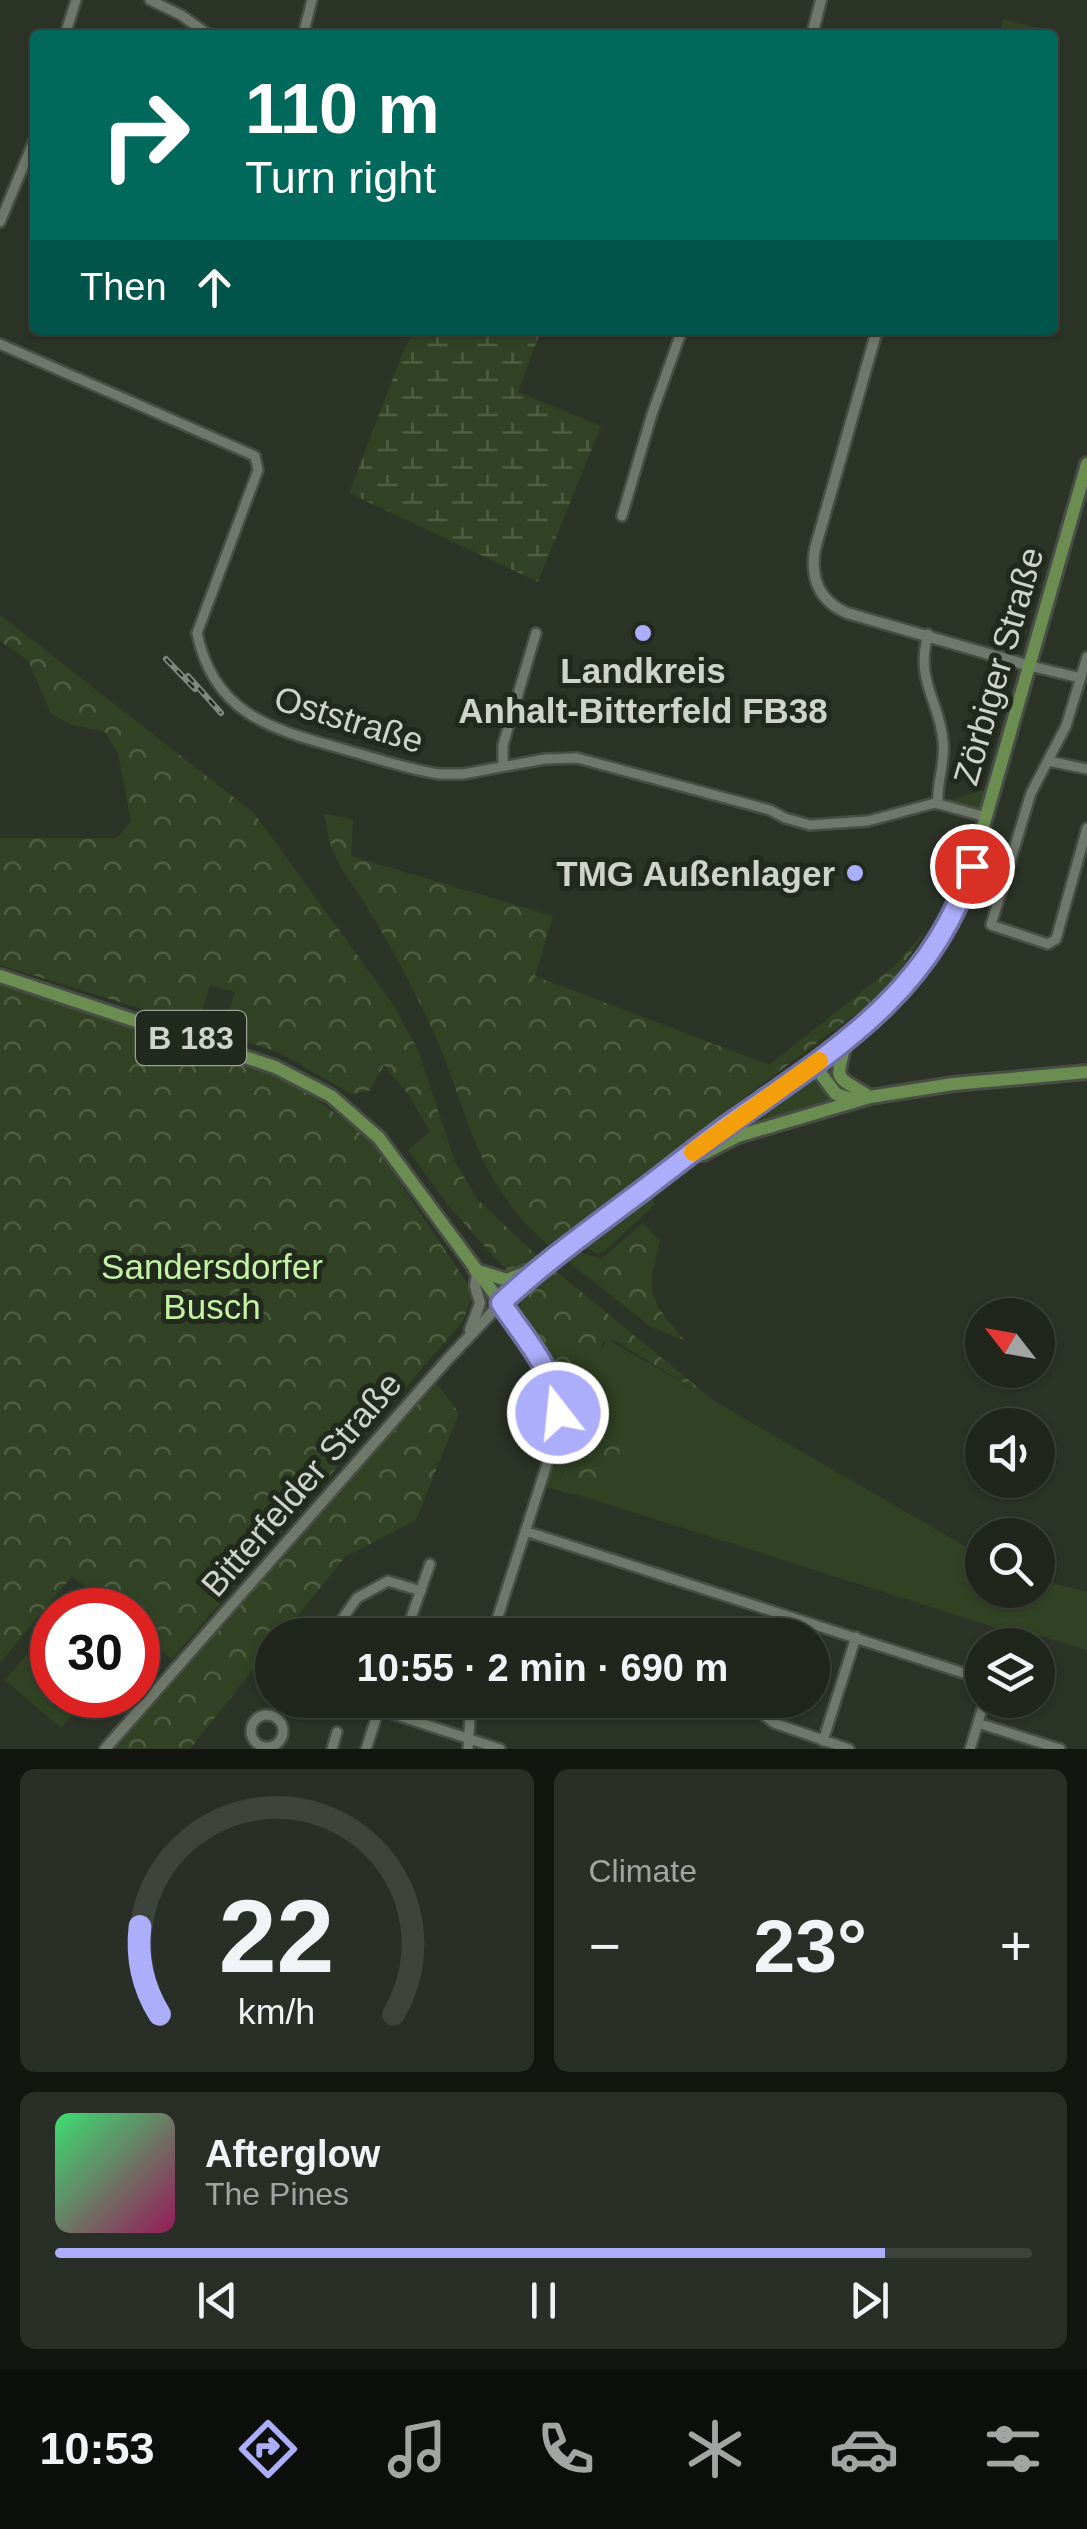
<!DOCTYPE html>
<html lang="en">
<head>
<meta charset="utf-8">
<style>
	:root { --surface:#21261d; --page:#292e26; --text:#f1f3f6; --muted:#a2a5a4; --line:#3e433b; --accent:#adaefb }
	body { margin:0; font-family:Arial,sans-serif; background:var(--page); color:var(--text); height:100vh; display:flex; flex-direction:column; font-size:38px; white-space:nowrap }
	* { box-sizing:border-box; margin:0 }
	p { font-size:32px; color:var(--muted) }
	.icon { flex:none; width:55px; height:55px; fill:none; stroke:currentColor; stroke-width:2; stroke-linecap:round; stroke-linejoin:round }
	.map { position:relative; height:1749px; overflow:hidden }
	.side { display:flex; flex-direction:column; gap:20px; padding:20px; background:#121510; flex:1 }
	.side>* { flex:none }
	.guide { position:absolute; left:30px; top:30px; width:1028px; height:305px; border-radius:10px; box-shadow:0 2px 8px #0004,0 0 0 2px var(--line); background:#00695c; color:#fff; overflow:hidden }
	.needle { width:65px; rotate:301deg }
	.fabs { position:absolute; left:965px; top:1298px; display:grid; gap:20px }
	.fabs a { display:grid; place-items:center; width:90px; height:90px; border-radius:50%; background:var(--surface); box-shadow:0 2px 8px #0004,0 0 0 2px var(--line); font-size:50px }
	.speed { position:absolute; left:30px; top:1588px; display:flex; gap:20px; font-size:50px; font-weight:700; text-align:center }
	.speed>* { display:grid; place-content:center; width:130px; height:130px; border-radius:50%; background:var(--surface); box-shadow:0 2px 8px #0004,0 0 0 2px var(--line); line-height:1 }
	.speed .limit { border:15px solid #d22; background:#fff; color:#111 }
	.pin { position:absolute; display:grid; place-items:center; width:85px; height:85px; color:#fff; margin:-42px; border:5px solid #fff; border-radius:50%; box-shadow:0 2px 10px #0007 }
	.me { position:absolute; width:110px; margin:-55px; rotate:344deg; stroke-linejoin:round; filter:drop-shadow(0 0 8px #0008) }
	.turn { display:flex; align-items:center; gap:35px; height:210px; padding:0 50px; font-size:45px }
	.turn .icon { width:130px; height:130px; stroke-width:2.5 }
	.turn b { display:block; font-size:70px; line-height:85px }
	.then { display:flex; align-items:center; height:95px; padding:0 50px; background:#0003; gap:20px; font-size:38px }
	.big { font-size:75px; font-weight:700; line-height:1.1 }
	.side .tile { flex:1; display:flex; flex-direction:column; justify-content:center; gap:15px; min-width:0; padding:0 35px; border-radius:15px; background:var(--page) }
	.side .dial { align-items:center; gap:0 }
	.dial svg { height:260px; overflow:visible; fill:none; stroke:var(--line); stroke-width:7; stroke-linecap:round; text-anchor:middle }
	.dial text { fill:var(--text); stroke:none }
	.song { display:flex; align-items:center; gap:30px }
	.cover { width:120px; height:120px; border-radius:15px; background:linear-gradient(135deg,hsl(140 70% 55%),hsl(330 70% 35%)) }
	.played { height:10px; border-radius:5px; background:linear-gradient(90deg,var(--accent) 85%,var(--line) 85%) }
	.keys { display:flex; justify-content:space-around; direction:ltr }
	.heat { display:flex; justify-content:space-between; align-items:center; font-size:55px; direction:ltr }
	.side .tiles { flex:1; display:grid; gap:20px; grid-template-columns:1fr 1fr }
	.tile:last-child { grid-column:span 2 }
	.trip { position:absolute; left:255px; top:1618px; width:575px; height:100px; border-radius:50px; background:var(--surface); box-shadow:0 2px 8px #0004,0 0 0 2px var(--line); font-weight:700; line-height:100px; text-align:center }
	.tab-bar { display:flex; height:160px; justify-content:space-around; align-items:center; background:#0d0f0c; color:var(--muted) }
	.tab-bar .icon { width:70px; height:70px }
	.tab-bar .on { color:var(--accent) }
	.tab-bar b { font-size:45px; color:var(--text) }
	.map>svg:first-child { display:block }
	.grass { fill:#324325 }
	.forest { fill:url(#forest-crowns) }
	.wetland { fill:url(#wetland-marsh) }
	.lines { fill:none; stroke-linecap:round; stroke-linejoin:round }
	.minor-casing { stroke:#484e45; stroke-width:14 }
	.tertiary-casing { stroke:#484e45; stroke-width:15 }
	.primary-casing { stroke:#484e45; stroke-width:18 }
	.minor { stroke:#70786b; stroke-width:9 }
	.tertiary { stroke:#70786b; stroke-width:10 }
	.primary { stroke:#6c8d52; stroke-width:12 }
	.rail-casing { stroke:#83887f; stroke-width:6 }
	.rail { stroke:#22291d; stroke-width:2.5; stroke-dasharray:8; stroke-linecap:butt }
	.route-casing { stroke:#7071a3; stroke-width:25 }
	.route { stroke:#adaefb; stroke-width:18 }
	.slow { stroke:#f59e0b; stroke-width:18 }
	.poi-dot { fill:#adaefb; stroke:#22291d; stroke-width:4 }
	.labels { text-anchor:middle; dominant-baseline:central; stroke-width:10; stroke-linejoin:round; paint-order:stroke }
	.shield { fill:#22291d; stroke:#9ba098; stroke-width:2.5 }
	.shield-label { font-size:32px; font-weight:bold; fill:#cfd3cc }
	.street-label { font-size:35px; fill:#cfd3cc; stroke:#22291d }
	.poi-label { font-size:35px; font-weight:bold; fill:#cfd3cc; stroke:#22291d }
	.park-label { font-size:35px; fill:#c5f2a5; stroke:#22291d }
</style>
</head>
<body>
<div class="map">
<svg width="1087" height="1749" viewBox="0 0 1087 1749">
	<defs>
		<pattern id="forest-crowns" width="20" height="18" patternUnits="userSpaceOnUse" patternTransform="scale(2.5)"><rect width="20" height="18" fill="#324325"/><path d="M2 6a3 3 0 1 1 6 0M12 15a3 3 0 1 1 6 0" fill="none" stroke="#4f5d43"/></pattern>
		<pattern id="wetland-marsh" width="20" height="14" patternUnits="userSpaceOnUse" patternTransform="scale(2.5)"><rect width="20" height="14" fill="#324325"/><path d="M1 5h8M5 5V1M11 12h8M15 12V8" fill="none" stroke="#4f5d43"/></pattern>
	</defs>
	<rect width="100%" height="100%" fill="#2c3327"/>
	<path class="grass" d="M1003 19 1054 32 1053 40 1052 35H999Z
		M985 790 981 808 977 809 945 801Z
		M811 1078 836 1105 721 1136Z
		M651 1196 655 1204 605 1251 598 1254 585 1248Z
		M520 1324 554 1363 558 1381 566 1384 565 1425 559 1451 568 1461 560 1478 549 1475C572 1399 562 1387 520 1324Z
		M607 1339 982 1556V1590H1038V1579L1087 1592V1650L1011 1627 1009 1632 592 1499 595 1487H610L620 1451 615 1441 583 1427 577 1421 592 1367Z
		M52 1625V1695H90L61 1728 5 1680Z"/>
	<path class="forest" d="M0 615 254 813 392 1003 418 1050 455 1162 478 1200 536 1255C528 1265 519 1271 506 1270L447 1204 408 1150 430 1132 408 1094 384 1065 369 1091 351 1094 280 1053 222 1033 235 992 210 985 197 1026 0 965V838H116L131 822 118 753 105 732 72 725 51 714 28 660 0 641Z
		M324 814 353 819 351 856 553 916 535 976 769 1065 892 968 928 928 898 973 869 1004 548 1245C468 1174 470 1107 427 1018 410 982 390 945 369 910 357 891 342 872 333 851 328 840 327 826 324 814Z
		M0 985 286 1076 372 1141 473 1292 463 1321 172 1659 138 1630V1610H114L72 1576 0 1663Z
		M643 1223 660 1241C645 1297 649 1296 684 1340L651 1327 569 1262 578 1251 601 1259Z
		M557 1272 718 1404 614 1340 604 1341 578 1408 577 1421 583 1427 615 1441 620 1451 610 1488 595 1487 592 1499 546 1487 549 1475 561 1478 568 1461 559 1452 565 1425 566 1384 558 1381 554 1363 516 1316C520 1297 539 1278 557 1272Z
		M437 1384 459 1413 416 1520 345 1557 282 1635H272V1646L190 1749H115L330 1499Z"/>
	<path class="wetland" d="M416 330H541L518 392 601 426 538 582 349 493 405 347Z"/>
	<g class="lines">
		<defs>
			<path id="minor" d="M150 0 181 15 209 35
				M65 35 76 0
				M303 35 312 0
				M0 222 35 138
				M0 344 255 456 258 470 197 633C214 715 272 729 343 749 375 758 407 769 439 774H463L545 759 577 758 770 810 785 818 810 825 868 821 935 803 986 817
				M622 516 652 414 682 330
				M928 634C915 683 939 698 943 741 946 762 936 783 938 804
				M1087 657 1066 726 1031 793 991 925 1048 944 1056 939 1087 828
				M1030 666 1081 678
				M1048 761 1087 769
				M503 766V745L536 633
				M525 1531 982 1679
				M495 1627 521 1635
				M331 1635 357 1598 388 1581 421 1591
				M405 1635 430 1564
				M492 1635 547 1464 558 1413 555 1391 547 1371 501 1303
				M351 1700 500 1749
				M725 1700 760 1712 774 1723 849 1749
				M251 1731a16 16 0 1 1 32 0a16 16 0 1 1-32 0Z
				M978 1723 1060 1749
				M823 1741 856 1637
				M332 1749 337 1732
				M366 1749 382 1700
				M468 1749 471 1700
				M970 1749 985 1700"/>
			<path id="tertiary" d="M812 35 821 0
				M877 330 815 549C810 578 819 601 847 613L1030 666
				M470 1330 480 1303 475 1286 477 1273
				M105 1749 447 1360 501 1303"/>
			<path id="primary" d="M0 976 275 1067 331 1096 379 1138 501 1303 596 1225 863 1027 909 981 933 950 968 879 1087 464
				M846 1041C834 1084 836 1075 870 1097
				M814 1065 836 1094 854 1100
				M703 1154 738 1136 870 1097 953 1084 1087 1072
				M475 1270 507 1280 529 1271"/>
		</defs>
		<use href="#minor" class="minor-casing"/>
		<use href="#tertiary" class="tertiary-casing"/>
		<use href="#primary" class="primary-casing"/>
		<use href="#minor" class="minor"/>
		<use href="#tertiary" class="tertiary"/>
		<use href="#primary" class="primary"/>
		<defs>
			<path id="rail" d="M166 659 195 689
				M188 676 221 713"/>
		</defs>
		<use href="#rail" class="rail-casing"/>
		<use href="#rail" class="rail"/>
	</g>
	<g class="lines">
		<defs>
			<path id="route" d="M558 1413C555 1370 524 1338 501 1303 541 1265 587 1232 631 1199 666 1173 699 1146 734 1121 835 1050 933 991 972 866"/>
		</defs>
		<use href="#route" class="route-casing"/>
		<use href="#route" class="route"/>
		<path class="slow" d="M693 1152 819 1061"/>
	</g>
	<g class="poi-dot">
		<circle cx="643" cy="633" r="10"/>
		<circle cx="855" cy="873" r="10"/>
	</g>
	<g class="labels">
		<rect class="shield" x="136" y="1011" width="110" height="54" rx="8"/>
		<g class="shield-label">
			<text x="191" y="1038">B 183</text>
		</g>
		<g class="street-label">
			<text transform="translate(998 666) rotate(-74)">Zörbiger Straße</text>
			<text transform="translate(349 719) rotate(17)">Oststraße</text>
			<text transform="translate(301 1484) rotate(-49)">Bitterfelder Straße</text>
		</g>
		<g class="poi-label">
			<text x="643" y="670">Landkreis<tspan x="643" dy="40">Anhalt-Bitterfeld FB38</tspan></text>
			<text x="835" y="873" text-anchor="end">TMG Außenlager</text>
		</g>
		<g class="park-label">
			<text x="212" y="1266">Sandersdorfer<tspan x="212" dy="40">Busch</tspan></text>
		</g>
	</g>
</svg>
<div class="fabs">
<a><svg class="needle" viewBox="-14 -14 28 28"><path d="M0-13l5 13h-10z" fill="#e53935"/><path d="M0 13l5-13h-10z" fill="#a2a5a4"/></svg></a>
<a><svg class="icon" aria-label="sound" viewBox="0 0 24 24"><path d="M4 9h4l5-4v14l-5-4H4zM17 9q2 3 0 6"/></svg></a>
<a><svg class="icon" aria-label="search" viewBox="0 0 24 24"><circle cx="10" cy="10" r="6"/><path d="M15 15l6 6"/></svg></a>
<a><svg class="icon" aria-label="layers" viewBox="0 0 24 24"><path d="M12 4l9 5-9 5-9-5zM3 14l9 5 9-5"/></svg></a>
</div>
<div class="speed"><div class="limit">30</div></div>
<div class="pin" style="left:972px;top:866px;background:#d93025"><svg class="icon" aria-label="arrive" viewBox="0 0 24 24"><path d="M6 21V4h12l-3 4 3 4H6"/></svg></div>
<svg class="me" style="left:558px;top:1413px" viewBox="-20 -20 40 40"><circle r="17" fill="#adaefb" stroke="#fff" stroke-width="3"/><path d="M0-11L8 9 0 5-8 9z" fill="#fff"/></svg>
<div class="trip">10:55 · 2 min · 690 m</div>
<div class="guide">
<div class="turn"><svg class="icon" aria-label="right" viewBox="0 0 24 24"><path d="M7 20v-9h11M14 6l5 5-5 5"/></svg><div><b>110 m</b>Turn right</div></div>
<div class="then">Then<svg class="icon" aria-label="ahead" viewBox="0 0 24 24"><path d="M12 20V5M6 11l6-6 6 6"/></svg></div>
</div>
</div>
<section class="side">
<div class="tiles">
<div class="tile dial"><svg viewBox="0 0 100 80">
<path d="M14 69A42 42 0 1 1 86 69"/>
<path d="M14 69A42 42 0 0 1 8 42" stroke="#adaefb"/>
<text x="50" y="56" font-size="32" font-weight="700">22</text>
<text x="50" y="72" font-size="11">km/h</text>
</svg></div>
<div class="tile"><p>Climate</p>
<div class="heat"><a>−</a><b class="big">23°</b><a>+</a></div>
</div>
<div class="tile">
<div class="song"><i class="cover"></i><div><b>Afterglow</b><p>The Pines</p></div></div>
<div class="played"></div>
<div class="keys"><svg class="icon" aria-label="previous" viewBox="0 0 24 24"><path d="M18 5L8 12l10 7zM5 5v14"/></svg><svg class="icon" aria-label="pause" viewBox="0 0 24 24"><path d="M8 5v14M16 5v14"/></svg><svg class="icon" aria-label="next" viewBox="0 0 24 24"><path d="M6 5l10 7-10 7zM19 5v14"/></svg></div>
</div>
</div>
</section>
<nav class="tab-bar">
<b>10:53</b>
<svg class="icon on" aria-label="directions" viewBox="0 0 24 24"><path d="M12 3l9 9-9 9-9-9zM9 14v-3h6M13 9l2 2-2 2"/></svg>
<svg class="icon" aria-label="music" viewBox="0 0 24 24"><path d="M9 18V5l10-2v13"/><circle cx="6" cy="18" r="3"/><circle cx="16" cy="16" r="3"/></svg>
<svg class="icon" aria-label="phone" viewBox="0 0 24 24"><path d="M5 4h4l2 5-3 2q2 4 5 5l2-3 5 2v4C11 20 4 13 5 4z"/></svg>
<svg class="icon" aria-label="climate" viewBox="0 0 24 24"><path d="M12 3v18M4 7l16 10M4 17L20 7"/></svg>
<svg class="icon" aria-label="car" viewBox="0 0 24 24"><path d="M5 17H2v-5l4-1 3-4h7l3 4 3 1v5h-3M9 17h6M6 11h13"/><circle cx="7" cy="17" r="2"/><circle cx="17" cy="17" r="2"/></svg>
<svg class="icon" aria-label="filters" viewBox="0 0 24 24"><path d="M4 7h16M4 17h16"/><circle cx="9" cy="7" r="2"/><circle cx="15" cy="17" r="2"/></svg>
</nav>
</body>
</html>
